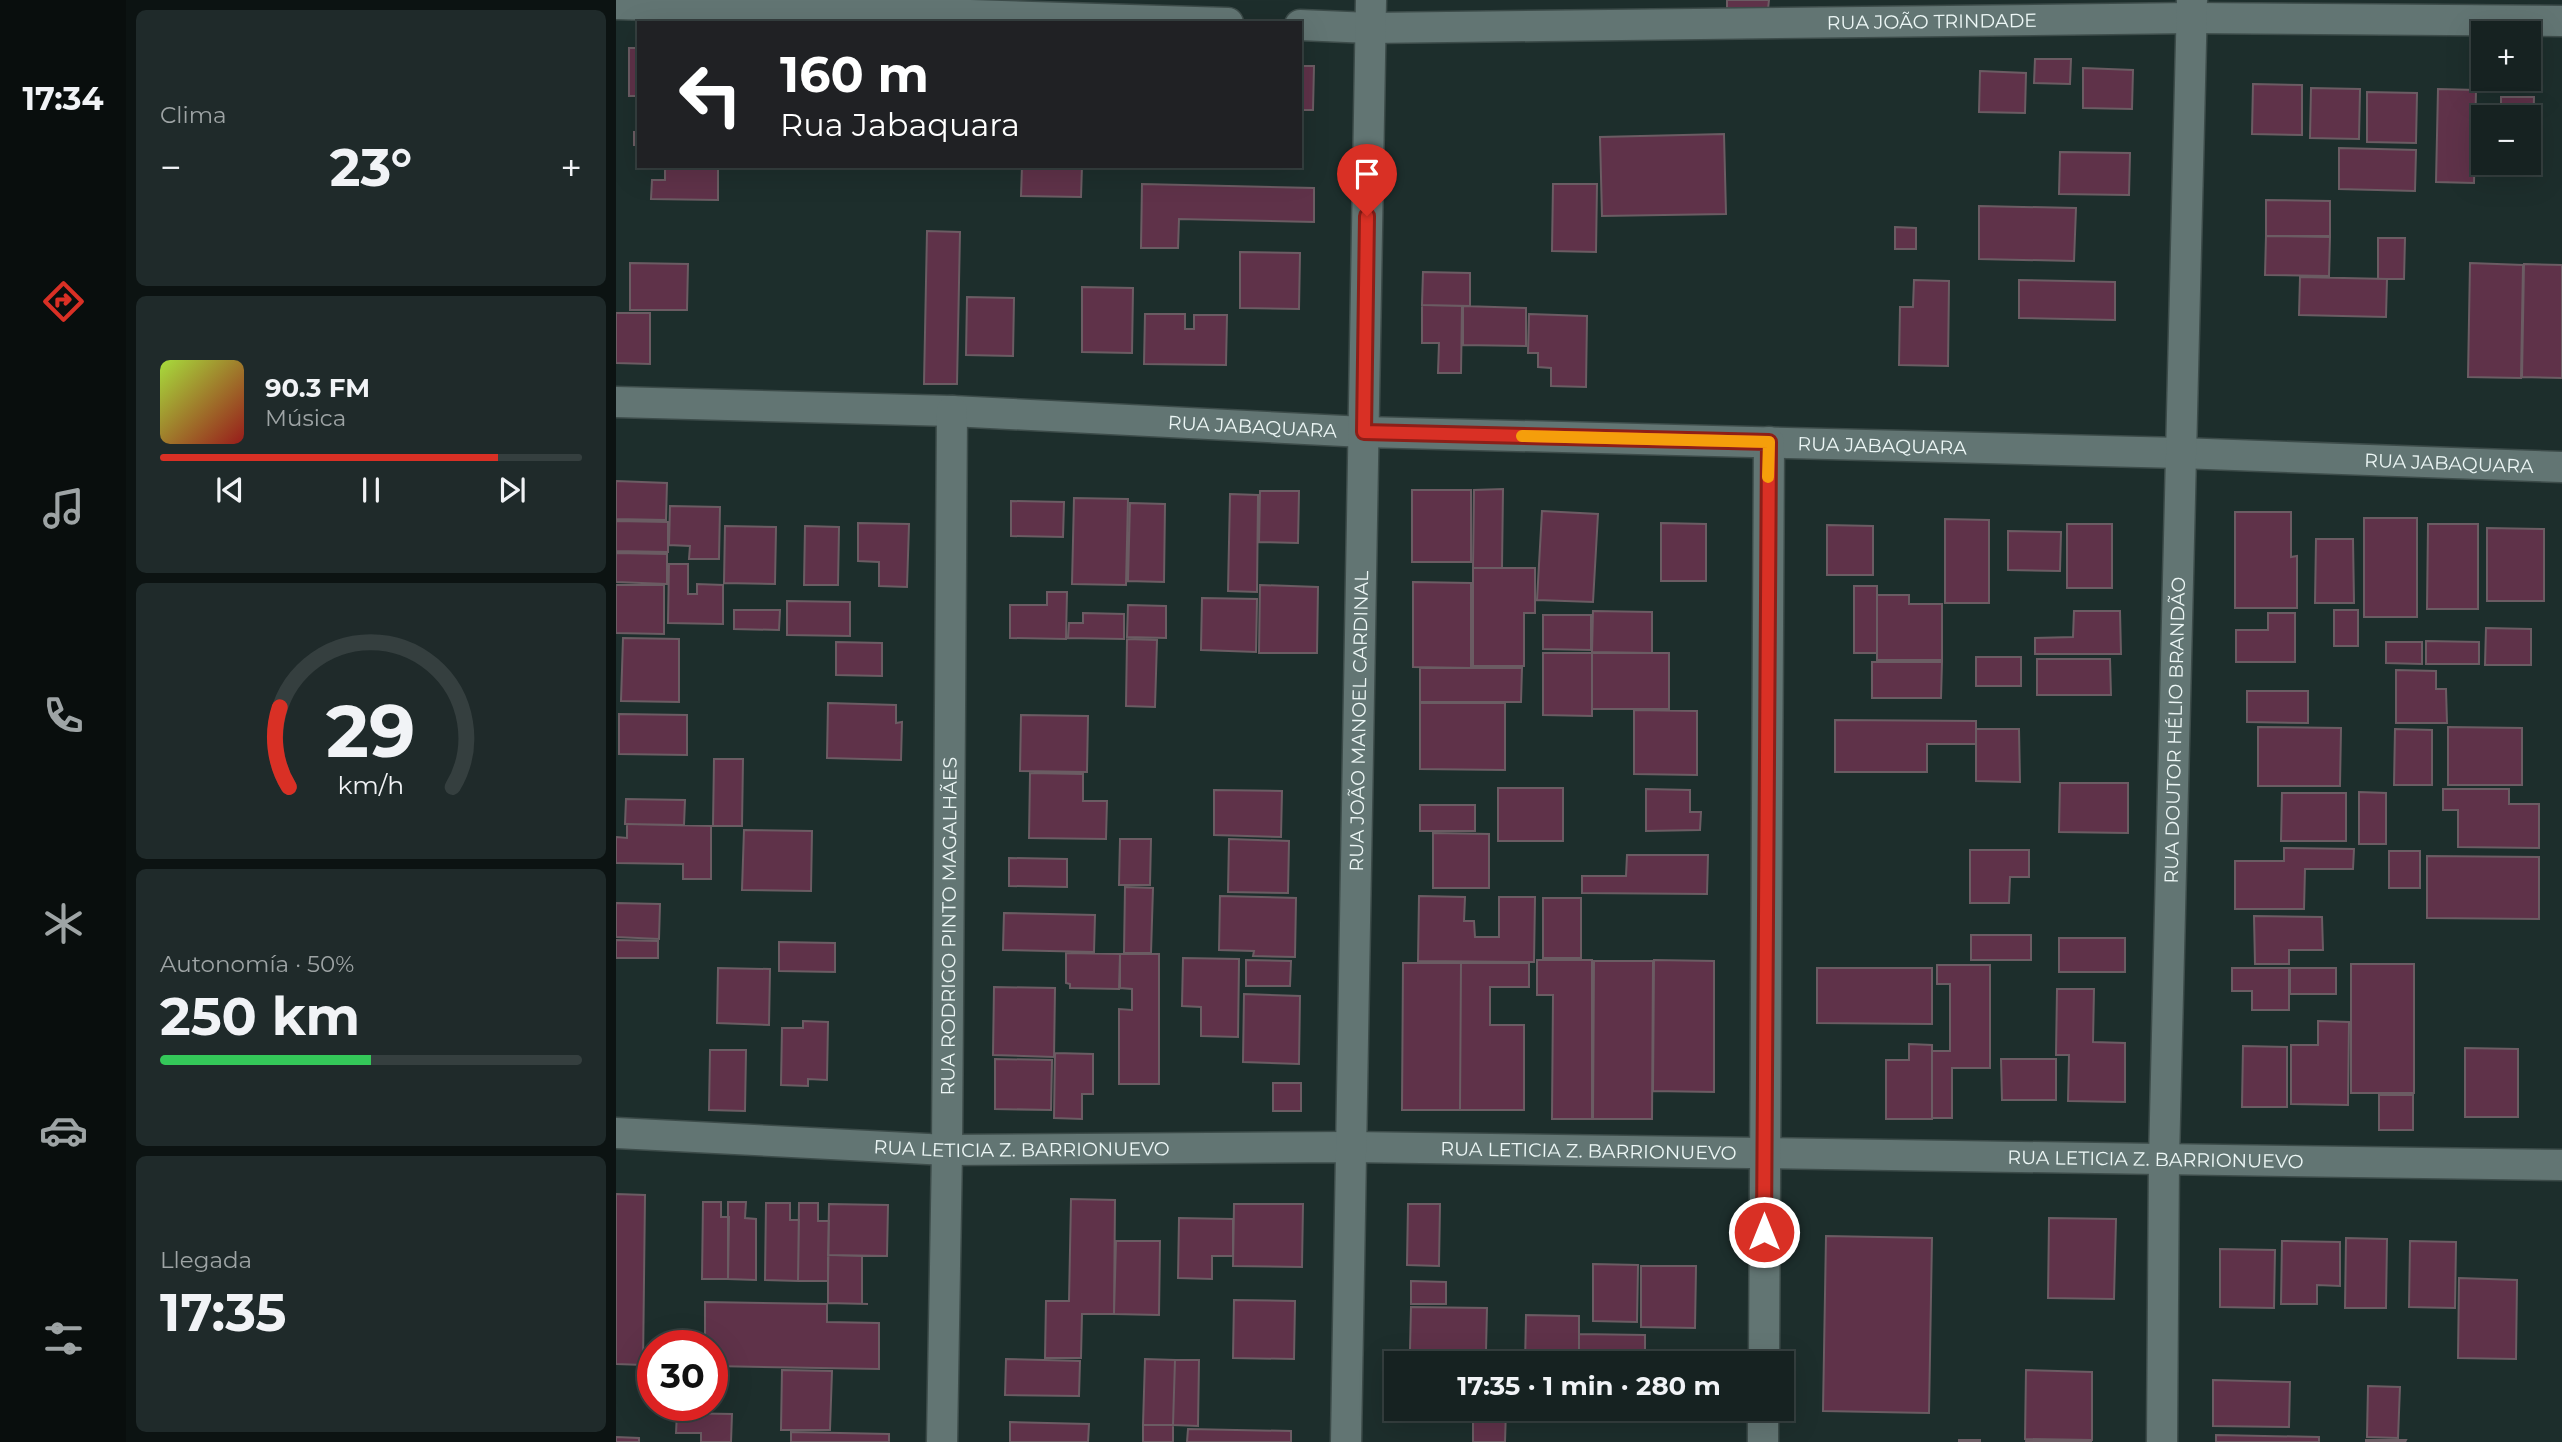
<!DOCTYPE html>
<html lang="es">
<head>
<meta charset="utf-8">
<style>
	:root { --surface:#162221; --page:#1f2a2a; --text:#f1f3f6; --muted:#9ea4a5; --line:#353f3f; --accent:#d93025 }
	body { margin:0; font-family:Montserrat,sans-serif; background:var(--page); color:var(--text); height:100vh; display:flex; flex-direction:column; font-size:26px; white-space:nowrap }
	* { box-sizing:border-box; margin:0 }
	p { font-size:23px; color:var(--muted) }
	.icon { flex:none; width:38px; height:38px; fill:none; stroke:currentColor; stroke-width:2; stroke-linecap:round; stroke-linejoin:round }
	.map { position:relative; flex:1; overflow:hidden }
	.details { display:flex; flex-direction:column; gap:10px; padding:10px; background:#0c1312; width:490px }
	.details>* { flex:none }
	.hud { position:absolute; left:21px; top:21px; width:665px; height:147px; border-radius:0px; box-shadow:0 7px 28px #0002,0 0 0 2px var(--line); background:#202124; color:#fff; overflow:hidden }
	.controls { position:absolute; left:1855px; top:21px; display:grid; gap:14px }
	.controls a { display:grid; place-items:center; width:70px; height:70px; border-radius:0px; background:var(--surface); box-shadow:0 7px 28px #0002,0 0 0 2px var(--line); font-size:35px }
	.speed { position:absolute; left:21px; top:1330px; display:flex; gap:14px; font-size:35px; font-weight:700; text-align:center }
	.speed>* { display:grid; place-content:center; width:91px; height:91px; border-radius:50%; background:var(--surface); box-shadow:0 7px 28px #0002,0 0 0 2px var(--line); line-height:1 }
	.speed .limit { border:10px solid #d22; background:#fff; color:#111 }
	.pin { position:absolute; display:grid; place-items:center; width:60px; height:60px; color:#fff; margin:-72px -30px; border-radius:50% 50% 50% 0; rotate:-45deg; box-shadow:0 0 7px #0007 }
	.pin .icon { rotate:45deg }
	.me { position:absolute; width:77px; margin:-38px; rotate:0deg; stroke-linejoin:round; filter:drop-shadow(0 0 5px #0008) }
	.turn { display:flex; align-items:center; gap:24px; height:147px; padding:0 28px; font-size:32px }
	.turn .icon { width:91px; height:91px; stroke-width:2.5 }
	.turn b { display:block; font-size:49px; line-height:60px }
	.big { font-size:52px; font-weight:700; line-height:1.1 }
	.details .widget { flex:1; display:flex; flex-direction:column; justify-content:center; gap:10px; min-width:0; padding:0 24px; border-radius:10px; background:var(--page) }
	.details .dial { align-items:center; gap:0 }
	.dial svg { height:182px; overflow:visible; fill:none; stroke:var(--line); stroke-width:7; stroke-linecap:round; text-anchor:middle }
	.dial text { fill:var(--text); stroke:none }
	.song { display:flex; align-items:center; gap:21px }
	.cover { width:84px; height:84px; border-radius:10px; background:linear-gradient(135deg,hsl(80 70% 55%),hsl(0 70% 35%)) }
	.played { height:7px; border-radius:4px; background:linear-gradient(90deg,var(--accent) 80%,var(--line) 80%) }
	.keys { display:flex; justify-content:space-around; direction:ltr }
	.heat { display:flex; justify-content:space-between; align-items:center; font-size:38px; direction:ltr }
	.charge { height:10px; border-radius:5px; background:linear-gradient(90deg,#34c759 50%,var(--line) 0) }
	.trip { position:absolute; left:768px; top:1351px; width:410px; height:70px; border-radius:0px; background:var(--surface); box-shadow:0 7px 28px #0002,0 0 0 2px var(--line); font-weight:700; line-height:70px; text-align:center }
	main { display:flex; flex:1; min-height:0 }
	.menu { display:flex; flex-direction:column; width:126px; justify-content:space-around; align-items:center; background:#090e0d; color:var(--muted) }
	.menu .icon { width:49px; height:49px }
	.menu .active { color:var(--accent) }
	.menu b { font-size:32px; color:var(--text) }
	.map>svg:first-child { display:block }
	.building { fill:#5f3249; stroke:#6b5c63; stroke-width:2 }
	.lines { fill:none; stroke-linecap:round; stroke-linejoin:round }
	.street-casing { stroke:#3d4c4a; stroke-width:33 }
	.street { stroke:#627573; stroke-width:30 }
	.route-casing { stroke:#8d1f18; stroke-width:18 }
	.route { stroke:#d93025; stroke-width:12 }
	.slow { stroke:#f59e0b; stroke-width:12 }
	.labels { text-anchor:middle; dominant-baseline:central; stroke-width:7; stroke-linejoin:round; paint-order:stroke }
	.street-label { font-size:19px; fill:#ecf6f5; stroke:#1d2e2c }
</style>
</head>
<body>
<main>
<nav class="menu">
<b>17:34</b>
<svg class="icon active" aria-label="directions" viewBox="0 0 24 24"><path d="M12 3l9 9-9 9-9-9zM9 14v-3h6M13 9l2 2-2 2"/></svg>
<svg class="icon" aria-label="music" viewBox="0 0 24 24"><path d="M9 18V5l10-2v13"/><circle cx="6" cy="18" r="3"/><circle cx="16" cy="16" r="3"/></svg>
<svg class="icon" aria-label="phone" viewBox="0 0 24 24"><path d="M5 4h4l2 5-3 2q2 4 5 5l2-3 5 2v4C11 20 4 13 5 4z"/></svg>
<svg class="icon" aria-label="climate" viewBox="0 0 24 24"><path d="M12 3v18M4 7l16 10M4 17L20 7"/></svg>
<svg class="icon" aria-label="car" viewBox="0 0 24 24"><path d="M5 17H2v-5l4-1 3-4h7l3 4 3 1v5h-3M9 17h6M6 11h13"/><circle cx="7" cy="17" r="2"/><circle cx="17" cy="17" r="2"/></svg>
<svg class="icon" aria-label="filters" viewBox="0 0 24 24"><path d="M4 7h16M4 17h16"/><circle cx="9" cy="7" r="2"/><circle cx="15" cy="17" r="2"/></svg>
</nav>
<section class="details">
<div class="widget"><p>Clima</p>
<div class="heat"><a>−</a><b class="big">23°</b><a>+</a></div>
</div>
<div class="widget">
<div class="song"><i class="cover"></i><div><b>90.3 FM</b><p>Música</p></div></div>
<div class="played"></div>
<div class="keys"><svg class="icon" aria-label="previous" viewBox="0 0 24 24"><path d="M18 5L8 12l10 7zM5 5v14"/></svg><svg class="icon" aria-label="pause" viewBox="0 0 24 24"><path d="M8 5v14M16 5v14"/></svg><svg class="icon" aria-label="next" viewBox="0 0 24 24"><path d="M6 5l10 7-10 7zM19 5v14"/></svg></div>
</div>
<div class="widget dial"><svg viewBox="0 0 100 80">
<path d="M14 69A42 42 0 1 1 86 69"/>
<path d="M14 69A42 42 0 0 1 10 34" stroke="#d93025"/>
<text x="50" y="56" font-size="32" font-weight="700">29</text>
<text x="50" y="72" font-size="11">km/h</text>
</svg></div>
<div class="widget"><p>Autonomía · 50%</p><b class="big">250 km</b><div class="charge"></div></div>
<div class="widget"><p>Llegada</p><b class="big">17:35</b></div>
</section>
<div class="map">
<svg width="1946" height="1442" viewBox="0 0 1946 1442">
	<rect width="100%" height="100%" fill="#1d2e2c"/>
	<path class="building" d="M1111 0H1153L1152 9 1111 8Z
		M13 48H23V96H13Z
		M1419 59H1455L1454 84 1418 83Z
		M684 66H698L697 110H684Z
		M1467 68 1517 70 1516 109 1467 108Z
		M1364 71 1410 73 1409 113 1363 112Z
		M1637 84 1686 85V135L1636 134Z
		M1695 88 1744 89 1743 139 1694 138Z
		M1822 89 1860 90 1858 183 1820 182Z
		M1751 92 1801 93 1800 143 1751 142Z
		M1885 97H1918L1916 170 1884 169V163H1913V117H1885Z
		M18 132H23V145H18Z
		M1108 134 1110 214 986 216 984 137Z
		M1723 148 1800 150 1799 191 1723 189Z
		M1444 152 1514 153 1513 195 1443 194Z
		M49 166H102V200L35 199 36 180H49Z
		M406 166H466L465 197 405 196Z
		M526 184 698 188V222L563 219 562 248H525Z
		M937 184H981L980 252 936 251Z
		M1650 200 1714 201V236H1650Z
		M1363 206 1460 208 1458 261 1363 259Z
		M1279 227 1300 228V249H1279Z
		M311 231 344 232 341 384H308Z
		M1650 236 1714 237 1713 276 1649 275Z
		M1762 238H1789L1788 279H1762Z
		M624 252 684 253 683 309 624 308Z
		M14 263 72 264 71 310H14Z
		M1854 263 1907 265 1905 378 1852 377Z
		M1908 264 1946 265V378L1906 377Z
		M807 272 854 273V306L806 305Z
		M1684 277 1771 279 1770 317 1683 315Z
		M1298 280 1333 281 1332 366 1283 365 1284 307H1297Z
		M1403 280 1499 282V320L1403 318Z
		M466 287 517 288 516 353 466 352Z
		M351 297 398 298 397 356 350 355Z
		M806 305 846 306 845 373H822L823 343H806Z
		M847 306 910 308V346L847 345Z
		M0 313H34V364L0 363Z
		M529 314H569V329H578V315H611L610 365 528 364Z
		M913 314 971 316 970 387 935 386V368L922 367V353H912Z
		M0 481 51 483 50 520 0 519Z
		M887 489 886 568H857L858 490Z
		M796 490H855V562H796Z
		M644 491H683L682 543 643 542Z
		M614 494 642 495 641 592 612 591Z
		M458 498 512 499 510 585 456 584Z
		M395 501 448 502 447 537 395 536Z
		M514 503 549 504 548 582 512 581Z
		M54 506 104 507 103 559H73L74 546 53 545Z
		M926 511 982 514 977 602 921 600Z
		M1619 512H1675V557L1681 556V608H1619Z
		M1748 518H1801V617H1748Z
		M1329 519 1373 520V603H1329Z
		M0 521 52 522V552L0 551Z
		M242 523 293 524 291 587 263 586V562L242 561Z
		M1045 523 1090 524V581H1045Z
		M1451 524H1496V588H1451Z
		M1812 524H1862V609H1811Z
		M1211 525 1257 526V575H1211Z
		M109 526 160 527 159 584 108 583Z
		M189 526 223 527 222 585H188Z
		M1871 528 1928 529V601H1871Z
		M1392 531 1445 532 1444 571 1392 570Z
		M1700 539H1737L1738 603H1699Z
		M0 553 51 554V584L0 582Z
		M53 564H72V594H81V584L107 585V624L52 623Z
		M857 568H919V613H908V666H857Z
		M797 582 855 583V668L797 667Z
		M0 585H48V634L0 633Z
		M644 585 702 587 701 653H643Z
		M1238 586H1261V653H1238Z
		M431 592H451L450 639 394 638V605H431Z
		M1261 595H1293V604H1326V660H1261Z
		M586 598 641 599 640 652 585 650Z
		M171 601 234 602V636L171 635Z
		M512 605 550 606V638L511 637Z
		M118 610H164L163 630 118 629Z
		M1718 610H1742V646H1718Z
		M977 611 1036 612V653L976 652Z
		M1458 611H1504L1505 654H1419V638L1457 637Z
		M467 613 508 614V639L452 638 453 623H467Z
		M1652 613H1679V662H1620V630H1652Z
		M927 615H975V650L927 649Z
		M1870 628 1915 629V665H1869Z
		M7 638 63 639V702L5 701Z
		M511 639 541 640 539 707 510 706Z
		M1810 641 1863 642V664H1810Z
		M220 642 266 643V676L220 675Z
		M1770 642H1806V664L1770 663Z
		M927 653H976V716L927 715Z
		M976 653H1053V709H976Z
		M1360 657H1405V686H1360Z
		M1421 659H1494L1495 695H1421Z
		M1256 662H1326L1325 698H1256Z
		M804 668H906L905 702H804Z
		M1780 670 1820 671V689H1830L1831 723H1780Z
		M1631 691H1692V723L1631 722Z
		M212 703 280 705V723L286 722 285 760 211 758Z
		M804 703H889V770L804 769Z
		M1018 710 1081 711V775L1018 774Z
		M3 714 71 715V755L3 754Z
		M405 715 472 716 471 772 404 771Z
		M1219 720 1360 721V744H1311V772H1219Z
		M1642 727 1725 728 1724 786H1642Z
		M1832 727 1906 728V785H1832Z
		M1360 729H1403L1404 782 1360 781Z
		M1779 729 1816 730V785H1778Z
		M98 759H127L126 826H97Z
		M414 773 467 774V801H491L490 839 413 838Z
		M1444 783H1512V833L1443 832Z
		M882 788H947V841H882Z
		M1030 789 1074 790V812H1085L1084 830 1030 831Z
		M1827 789H1893V804H1923V848L1842 847V810H1827Z
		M598 790 666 791 665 837 598 835Z
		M1743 792 1770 793V844H1743Z
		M1666 793H1730V841H1665Z
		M10 799 69 800 68 825 9 824Z
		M804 805H859V831H804Z
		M11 824 95 826V879H67V864L0 863V837L11 838Z
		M128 830 196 831 195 891 126 890Z
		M817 833 873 834V888H817Z
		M504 839H535L534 885H503Z
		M613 839 673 841 672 893 612 892Z
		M1668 848 1738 849 1737 869H1689L1688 909H1619V861H1668Z
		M1354 850H1413V877H1394L1393 903H1354Z
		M1773 851H1804V888H1773Z
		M1011 855H1092L1091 894 966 893V876H1010Z
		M1811 856 1923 857V919L1811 918Z
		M393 858 451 859V887L393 886Z
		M509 887 537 888 535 953H508Z
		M604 896 680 898 679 957 637 956 638 951 603 950Z
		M803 896 849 897 848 921H858L859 937H883V897H919L918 962 802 961Z
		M927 898H965V958H927Z
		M0 903 44 904 43 939 0 937Z
		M388 913 479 915 478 952 387 950Z
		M1638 916 1706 917 1707 950H1673V964H1639Z
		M1355 935H1415V960H1355Z
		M1443 938H1509V972H1443Z
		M0 940 42 941V958H0Z
		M163 942 219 943V972L163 971Z
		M450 953 504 954 503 989 454 988V984L450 983Z
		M504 954H543V1084H503V1009L516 1010V989L504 988Z
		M567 958 623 959 622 1037 585 1036V1007L566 1006Z
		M630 960 675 961 674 986H630Z
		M921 960H976V1119H936L937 995H921Z
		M1038 960 1098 961V1092L1037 1091Z
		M978 961H1037L1036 1119H977Z
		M787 963H845L844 1110H786Z
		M845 963H913V987H874V1025H908V1110H844Z
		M1735 964H1798V1093H1735Z
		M1321 965H1374V1068H1336V1118H1316V1051H1334V984H1321Z
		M102 968 154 969 153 1025 101 1023Z
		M1201 968H1316V1024L1201 1023Z
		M1616 968H1673V1010H1636V991H1616Z
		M1674 968H1720V994H1674Z
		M378 987 439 988 438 1057 377 1055Z
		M1441 989H1478L1477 1042 1509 1043V1102L1452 1101 1453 1055H1440Z
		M628 994 684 996 683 1064 627 1062Z
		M187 1021 212 1022 211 1080 192 1079V1086L165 1085 166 1028H187Z
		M1702 1021 1733 1022 1732 1105 1675 1104V1045H1702Z
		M1293 1044 1316 1045V1119H1270V1060H1293Z
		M1627 1046 1671 1047V1107H1626Z
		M1849 1048 1902 1049V1117H1849Z
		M94 1050H130L129 1111 93 1110Z
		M439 1053 477 1054V1094H466V1119L438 1118Z
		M379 1059 436 1060 435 1110 379 1109Z
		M1385 1059H1440V1100H1386Z
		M657 1083H685V1111H657Z
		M1763 1095H1797V1130H1763Z
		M0 1194 29 1195 27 1365 0 1364Z
		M455 1199 499 1200 498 1314H466L465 1358H429L430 1301H453Z
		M87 1202H105V1217H113L112 1279H86Z
		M112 1202H130L129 1218 140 1219V1280L112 1279Z
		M150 1203H174V1220H183L182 1281 149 1280Z
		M183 1203H202V1221H213L212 1281H182Z
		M213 1204 272 1205 271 1256 212 1255Z
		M618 1204H687L686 1267 617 1266Z
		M792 1204H824L823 1266 791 1265Z
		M563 1218 617 1219V1256H596V1279L562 1278Z
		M1433 1218 1500 1219 1498 1299 1432 1298Z
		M1210 1236 1316 1238 1313 1413 1207 1411Z
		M1730 1238 1771 1239 1770 1308H1729Z
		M500 1241H544L543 1315 498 1314Z
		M1666 1241 1724 1242V1286L1701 1285V1304H1665Z
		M1794 1241 1840 1242 1839 1308 1793 1307Z
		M1604 1249 1659 1250 1658 1308 1604 1307Z
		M212 1255 246 1256V1304H252L212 1303Z
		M977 1264 1022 1265 1021 1322 977 1321Z
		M1025 1266H1080L1079 1328 1025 1327Z
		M1843 1278 1901 1280 1900 1359 1842 1358Z
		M795 1281 830 1282V1304H795Z
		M618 1300 679 1301 678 1359 617 1358Z
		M89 1302 211 1304V1322L263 1323V1369L96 1366V1346H89Z
		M795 1307 871 1308 870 1351 794 1350Z
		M910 1315 963 1316V1363H909Z
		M963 1334 1029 1335V1363H963Z
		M793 1355 867 1356V1363H792Z
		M874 1357H900V1363H874Z
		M390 1359 464 1361 463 1396 389 1395Z
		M529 1359 559 1360 557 1425H527Z
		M559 1360H583L582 1426 557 1425Z
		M166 1370 216 1371 214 1430H165Z
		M1410 1370 1476 1372V1440L1409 1439Z
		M1597 1380 1674 1382 1673 1427 1597 1426Z
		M1752 1386 1784 1387 1782 1438 1751 1437Z
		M792 1409H822V1414H792Z
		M857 1409H890L889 1442H857Z
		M61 1413 116 1414 115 1442H85V1433H60Z
		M394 1422 473 1424 472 1442H394Z
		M527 1425H557V1442H527Z
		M572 1429 675 1431V1442H571Z
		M175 1432 273 1434V1442H175Z
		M1600 1435 1703 1437V1442H1600Z
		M0 1437 23 1438V1442H0Z
		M1343 1440H1364V1442H1343Z
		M1410 1440 1475 1441V1442H1410Z
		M1750 1440H1790L1789 1442H1750Z"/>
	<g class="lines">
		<defs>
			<g id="street">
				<path d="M0 4 612 23"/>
				<path id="s1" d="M684 25 754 28 1575 18 1946 21"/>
				<path id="s2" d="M0 402 336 411 748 432 1564 453 1946 467"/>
				<path id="s3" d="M0 1133 331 1150 735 1147 1946 1165"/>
				<path d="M1148 1363 1153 442"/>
				<path id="s4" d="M326 1442 331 1150 336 411"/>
				<path id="s5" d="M730 1442 755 0"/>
				<path d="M1147 1442V1409"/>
				<path id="s6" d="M1546 1442 1548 1159 1576 0"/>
			</g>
		</defs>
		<use href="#street" class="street-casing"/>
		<use href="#street" class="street"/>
	</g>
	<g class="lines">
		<defs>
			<path id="route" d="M751 216 748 432 1153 442 1148 1232"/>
		</defs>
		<use href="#route" class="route-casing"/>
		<use href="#route" class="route"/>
		<path class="slow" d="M906 436 1153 442 1152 477"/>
	</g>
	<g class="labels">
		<g class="street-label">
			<text stroke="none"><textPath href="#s1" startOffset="632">RUA JOÃO TRINDADE</textPath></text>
			<text stroke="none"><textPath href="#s2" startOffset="637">RUA JABAQUARA</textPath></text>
			<text stroke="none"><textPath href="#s2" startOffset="1267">RUA JABAQUARA</textPath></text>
			<text stroke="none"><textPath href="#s2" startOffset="1834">RUA JABAQUARA</textPath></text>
			<text stroke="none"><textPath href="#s5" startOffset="721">RUA JOÃO MANOEL CARDINAL</textPath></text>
			<text stroke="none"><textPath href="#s6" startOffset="712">RUA DOUTOR HÉLIO BRANDÃO</textPath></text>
			<text stroke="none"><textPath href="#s4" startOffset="516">RUA RODRIGO PINTO MAGALHÃES</textPath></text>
			<text stroke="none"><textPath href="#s3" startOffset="406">RUA LETICIA Z. BARRIONUEVO</textPath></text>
			<text stroke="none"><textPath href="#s3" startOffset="973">RUA LETICIA Z. BARRIONUEVO</textPath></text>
			<text stroke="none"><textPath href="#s3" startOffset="1540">RUA LETICIA Z. BARRIONUEVO</textPath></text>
		</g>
	</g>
</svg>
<div class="controls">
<a>+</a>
<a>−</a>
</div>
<div class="speed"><div class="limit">30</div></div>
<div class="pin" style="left:751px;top:216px;background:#d93025"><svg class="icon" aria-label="arrive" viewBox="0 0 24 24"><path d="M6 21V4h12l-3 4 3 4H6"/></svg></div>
<svg class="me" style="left:1148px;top:1232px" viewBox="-20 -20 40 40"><circle r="17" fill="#d93025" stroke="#fff" stroke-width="3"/><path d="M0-11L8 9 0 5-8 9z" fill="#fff"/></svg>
<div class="trip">17:35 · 1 min · 280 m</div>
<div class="hud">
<div class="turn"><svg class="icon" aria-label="left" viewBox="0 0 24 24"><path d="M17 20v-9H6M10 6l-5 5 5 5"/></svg><div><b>160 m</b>Rua Jabaquara</div></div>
</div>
</div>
</main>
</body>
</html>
